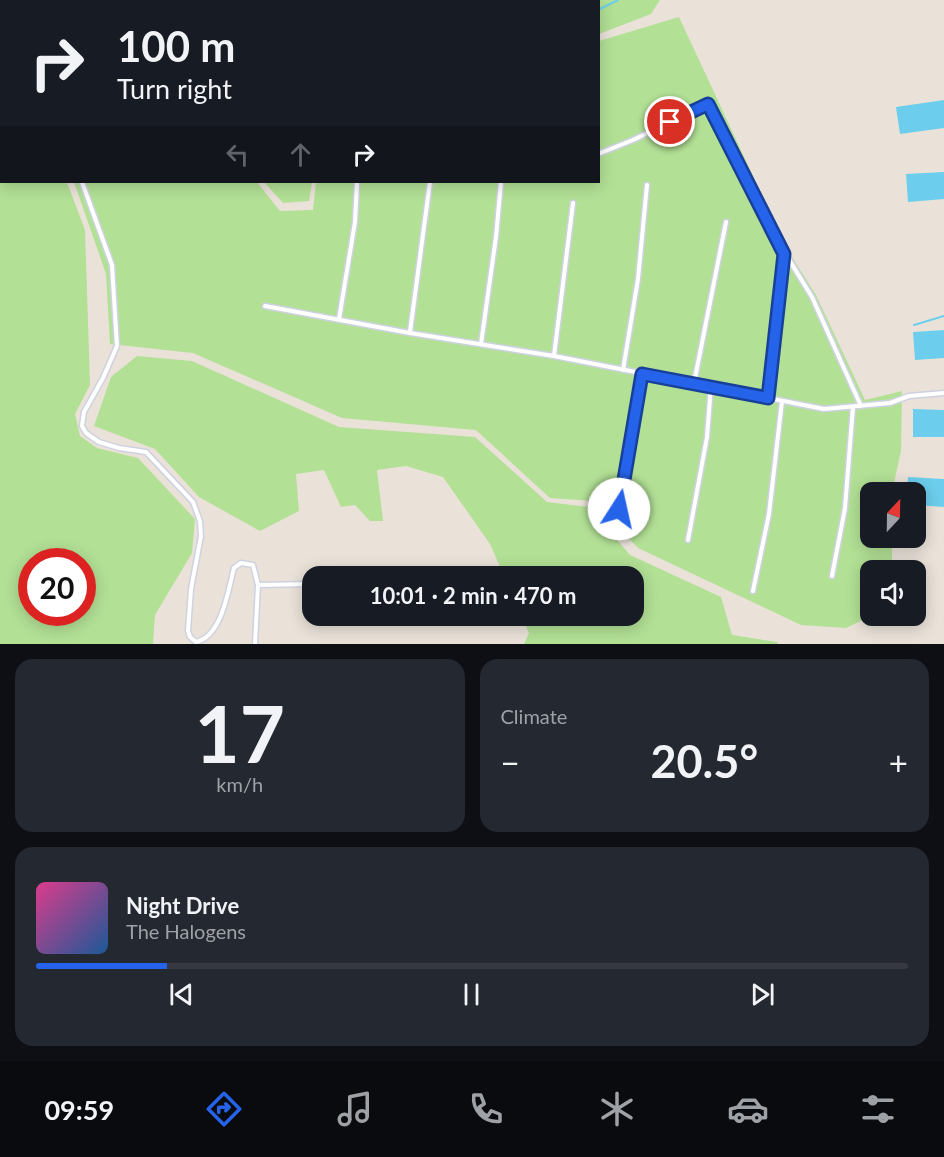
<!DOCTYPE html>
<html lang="en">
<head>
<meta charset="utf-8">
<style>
	:root { --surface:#171b24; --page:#242831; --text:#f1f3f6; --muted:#9ea1a6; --line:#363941; --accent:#2563eb }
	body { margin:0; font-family:Lato,sans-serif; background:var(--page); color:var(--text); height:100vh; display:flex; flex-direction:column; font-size:22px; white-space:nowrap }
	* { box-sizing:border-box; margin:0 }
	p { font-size:20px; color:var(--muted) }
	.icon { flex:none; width:33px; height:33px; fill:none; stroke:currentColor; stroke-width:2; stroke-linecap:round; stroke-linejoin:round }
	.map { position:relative; height:644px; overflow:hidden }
	.sheet { display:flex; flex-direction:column; gap:15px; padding:15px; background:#0d0f14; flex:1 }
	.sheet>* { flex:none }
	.banner { position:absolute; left:0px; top:0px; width:600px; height:183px; box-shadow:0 3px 15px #0003; background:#171b24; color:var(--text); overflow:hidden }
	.needle { width:39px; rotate:22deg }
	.fabs { position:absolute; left:860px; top:482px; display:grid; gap:12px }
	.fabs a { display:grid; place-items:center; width:66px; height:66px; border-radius:12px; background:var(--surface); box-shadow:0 3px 15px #0003; font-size:30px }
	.speed { position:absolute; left:18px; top:548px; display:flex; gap:12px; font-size:30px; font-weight:700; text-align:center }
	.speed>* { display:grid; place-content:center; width:78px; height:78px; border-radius:50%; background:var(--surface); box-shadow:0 3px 15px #0003; line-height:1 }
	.speed .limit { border:9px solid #d22; background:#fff; color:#111 }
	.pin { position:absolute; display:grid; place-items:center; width:51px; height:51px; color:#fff; margin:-26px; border:3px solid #fff; border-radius:50%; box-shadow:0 2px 6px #0007 }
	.me { position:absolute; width:66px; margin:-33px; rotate:10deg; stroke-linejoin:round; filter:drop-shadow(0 0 4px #0008) }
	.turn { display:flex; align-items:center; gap:21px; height:126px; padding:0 18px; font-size:27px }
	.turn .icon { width:78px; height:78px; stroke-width:2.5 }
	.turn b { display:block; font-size:42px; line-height:51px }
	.lanes { display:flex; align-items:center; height:57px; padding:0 18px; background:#0003; justify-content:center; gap:30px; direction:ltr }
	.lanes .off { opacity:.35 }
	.big { font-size:45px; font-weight:700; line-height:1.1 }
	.sheet .tile { flex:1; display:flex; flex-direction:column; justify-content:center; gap:9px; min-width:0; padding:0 21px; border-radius:18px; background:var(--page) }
	.sheet .dial { align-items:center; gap:0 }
	.dial b { font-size:78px; line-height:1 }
	.song { display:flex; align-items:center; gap:18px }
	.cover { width:72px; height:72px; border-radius:9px; background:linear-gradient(135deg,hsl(330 70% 55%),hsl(210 70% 35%)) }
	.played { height:6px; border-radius:3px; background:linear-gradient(90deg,var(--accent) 15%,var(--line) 15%) }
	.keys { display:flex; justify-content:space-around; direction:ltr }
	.heat { display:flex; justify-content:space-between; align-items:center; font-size:33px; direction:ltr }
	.sheet .tiles { flex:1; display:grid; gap:15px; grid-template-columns:1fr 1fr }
	.tile:last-child { grid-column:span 2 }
	.trip { position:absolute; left:302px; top:566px; width:342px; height:60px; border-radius:18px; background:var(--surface); box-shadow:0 3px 15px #0003; font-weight:700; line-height:60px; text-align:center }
	.menu { display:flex; height:96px; justify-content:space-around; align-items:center; background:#090b0e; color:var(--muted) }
	.menu .icon { width:42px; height:42px }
	.menu .on { color:var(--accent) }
	.menu b { font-size:27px; color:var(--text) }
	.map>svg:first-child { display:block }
	.green { fill:#b2e095; fill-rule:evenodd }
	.water { fill:#6cceec }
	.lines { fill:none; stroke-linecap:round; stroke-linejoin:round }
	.stream { stroke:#6cceec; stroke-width:2 }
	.service-casing { stroke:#ced2e0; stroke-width:7 }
	.service { stroke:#fff; stroke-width:4 }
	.route-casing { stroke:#184099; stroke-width:15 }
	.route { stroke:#2563eb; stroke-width:10 }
</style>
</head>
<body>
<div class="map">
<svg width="944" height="644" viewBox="0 0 944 644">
	<rect width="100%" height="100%" fill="#eae2d9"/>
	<path class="green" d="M0 0H58L2 2V182H67L85 230 90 385 75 414 80 436 97 448 138 458 195 519 192 553 155 615 153 644H0ZM32 561H82V612H32Z
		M192 0H660L651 14 599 34 598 2 192 1Z
		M679 17 787 249 816 295 865 400 902 391 901 451 892 492H870V537H892V570H870V615H873L846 628 801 625 638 548 593 501 550 498 476 430 342 418 193 353 110 344 106 274 74 182H257L280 211 313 210 316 182H598L599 41Z
		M264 182H312L309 201 283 203Z
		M137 356 192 361 339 427 475 437 547 502 589 507 630 555 721 597 732 635 777 642 778 644H524L529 633 521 615H633V576H504L490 544 443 477 406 466 377 470 383 521H370L355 505 341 507 324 470 296 474 299 511 260 531 199 497 155 449 94 426 111 377Z"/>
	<path class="water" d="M944 100V128L900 134 896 107Z
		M944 172V199L908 202 906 174Z
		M944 330V358L915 360 913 332Z
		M913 409 944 410V437H913Z
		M908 477 944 479V507L915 505V492H907Z"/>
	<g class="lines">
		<path class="stream" d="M598 10 618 0
			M914 325 944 316"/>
		<defs>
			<path id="service" d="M71 0V2
				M598 154 633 140 708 104 785 253 812 297 861 406
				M82 182 112 265 117 346 103 378 84 412 82 426 86 433 99 442 119 448 146 452 193 502 200 521 201 536 191 589 188 631 190 637 196 642C222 636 228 591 234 568L241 563 253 565 258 585 312 584
				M265 306 410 333 554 356 824 409 890 403 909 396 944 393
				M339 319 355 222 357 182
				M410 332 430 182
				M481 344 496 237 501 182
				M554 356 573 203
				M623 370 638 279 647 185
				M694 383 726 222
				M768 398 785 253
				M619 509 642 374
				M688 540 707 437 711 386
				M832 576 845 508 853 407
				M753 591 769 514 782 401
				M255 644 258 585"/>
		</defs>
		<use href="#service" class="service-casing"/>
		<use href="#service" class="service"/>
	</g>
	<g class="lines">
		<defs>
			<path id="route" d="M619 509 642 374 768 398 784 254 708 104 670 122"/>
		</defs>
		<use href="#route" class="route-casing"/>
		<use href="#route" class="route"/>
	</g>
</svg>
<div class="fabs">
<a><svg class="needle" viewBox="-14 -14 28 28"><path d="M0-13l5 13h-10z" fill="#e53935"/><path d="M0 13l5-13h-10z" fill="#9ea1a6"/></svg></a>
<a><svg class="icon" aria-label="sound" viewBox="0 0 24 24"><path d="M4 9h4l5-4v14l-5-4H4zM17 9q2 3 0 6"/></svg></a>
</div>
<div class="speed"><div class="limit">20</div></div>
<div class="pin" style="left:670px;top:122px;background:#d93025"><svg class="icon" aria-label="arrive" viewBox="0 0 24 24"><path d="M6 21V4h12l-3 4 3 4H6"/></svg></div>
<svg class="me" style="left:619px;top:509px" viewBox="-20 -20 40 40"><circle r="19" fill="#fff"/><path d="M0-13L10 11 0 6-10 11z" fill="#2563eb"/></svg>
<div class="trip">10:01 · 2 min · 470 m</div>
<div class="banner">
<div class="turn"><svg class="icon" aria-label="right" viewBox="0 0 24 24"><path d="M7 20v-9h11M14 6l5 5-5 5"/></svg><div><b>100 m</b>Turn right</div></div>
<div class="lanes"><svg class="icon off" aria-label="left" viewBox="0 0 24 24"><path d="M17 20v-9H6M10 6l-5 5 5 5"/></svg><svg class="icon off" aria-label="ahead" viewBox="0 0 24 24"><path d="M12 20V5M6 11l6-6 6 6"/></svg><svg class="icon" aria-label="right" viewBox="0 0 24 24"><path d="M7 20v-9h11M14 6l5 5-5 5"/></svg></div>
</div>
</div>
<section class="sheet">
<div class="tiles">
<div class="tile dial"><b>17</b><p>km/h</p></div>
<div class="tile"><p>Climate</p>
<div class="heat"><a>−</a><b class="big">20.5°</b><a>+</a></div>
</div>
<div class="tile">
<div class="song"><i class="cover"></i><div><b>Night Drive</b><p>The Halogens</p></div></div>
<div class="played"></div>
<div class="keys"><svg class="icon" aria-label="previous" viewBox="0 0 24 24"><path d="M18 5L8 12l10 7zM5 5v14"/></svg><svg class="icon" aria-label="pause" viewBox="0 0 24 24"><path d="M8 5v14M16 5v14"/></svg><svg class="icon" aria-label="next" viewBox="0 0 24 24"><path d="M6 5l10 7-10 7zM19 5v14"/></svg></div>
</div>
</div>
</section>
<nav class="menu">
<b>09:59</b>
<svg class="icon on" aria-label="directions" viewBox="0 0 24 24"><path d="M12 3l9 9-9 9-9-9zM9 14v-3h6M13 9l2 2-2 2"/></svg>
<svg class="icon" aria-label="music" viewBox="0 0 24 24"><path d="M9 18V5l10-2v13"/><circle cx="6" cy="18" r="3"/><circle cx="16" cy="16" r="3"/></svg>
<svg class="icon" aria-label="phone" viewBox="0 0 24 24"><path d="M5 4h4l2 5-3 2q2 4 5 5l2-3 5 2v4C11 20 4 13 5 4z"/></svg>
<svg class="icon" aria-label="climate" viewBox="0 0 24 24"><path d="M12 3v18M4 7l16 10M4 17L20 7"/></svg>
<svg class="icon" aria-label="car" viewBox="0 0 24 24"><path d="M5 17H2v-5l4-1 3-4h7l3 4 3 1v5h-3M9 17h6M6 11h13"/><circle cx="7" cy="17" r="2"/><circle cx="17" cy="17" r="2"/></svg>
<svg class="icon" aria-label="filters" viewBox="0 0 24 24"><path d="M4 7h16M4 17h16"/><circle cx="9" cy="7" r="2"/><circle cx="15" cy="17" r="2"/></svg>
</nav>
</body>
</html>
